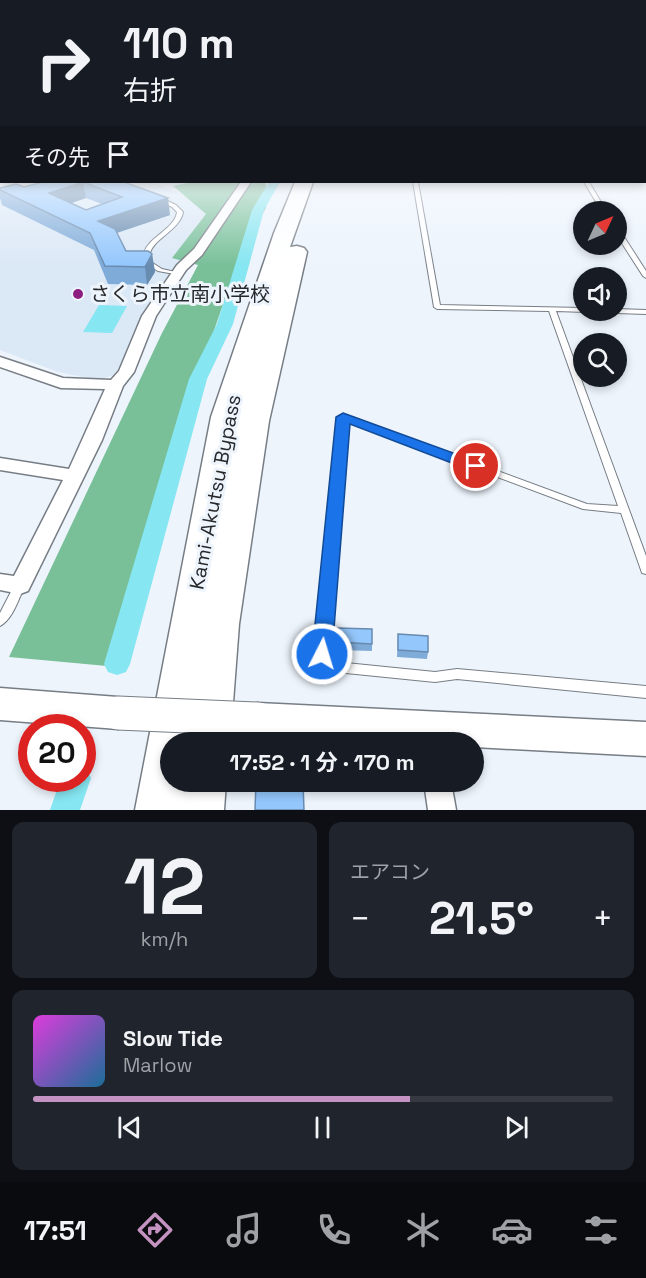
<!DOCTYPE html>
<html lang="ja">
<head>
<meta charset="utf-8">
<style>
	:root { --surface:#171b24; --page:#20242c; --text:#f1f3f6; --muted:#9ea1a6; --line:#363941; --accent:#c493c1 }
	body { margin:0; font-family:"Space Grotesk","Noto Sans JP",sans-serif; background:var(--page); color:var(--text); height:100vh; display:flex; flex-direction:column; font-size:22px; white-space:nowrap }
	* { box-sizing:border-box; margin:0 }
	p { font-size:20px; color:var(--muted) }
	.icon { flex:none; width:33px; height:33px; fill:none; stroke:currentColor; stroke-width:2; stroke-linecap:round; stroke-linejoin:round }
	.map { position:relative; height:810px; overflow:hidden }
	.panel { display:flex; flex-direction:column; gap:12px; padding:12px; background:#0d0f14; flex:1 }
	.panel>* { flex:none }
	.hud { position:absolute; left:0px; top:0px; width:646px; height:183px; box-shadow:0 3px 9px #0003; background:#171b24; color:var(--text); overflow:hidden }
	.needle { width:39px; rotate:46deg }
	.buttons { position:absolute; left:573px; top:201px; display:grid; gap:12px }
	.buttons a { display:grid; place-items:center; width:54px; height:54px; border-radius:50%; background:var(--surface); box-shadow:0 3px 9px #0003; font-size:30px }
	.speed { position:absolute; left:18px; top:714px; display:flex; gap:12px; font-size:30px; font-weight:700; text-align:center }
	.speed>* { display:grid; place-content:center; width:78px; height:78px; border-radius:50%; background:var(--surface); box-shadow:0 3px 9px #0003; line-height:1 }
	.speed .limit { border:9px solid #d22; background:#fff; color:#111 }
	.pin { position:absolute; display:grid; place-items:center; width:51px; height:51px; color:#fff; margin:-26px; border:3px solid #fff; border-radius:50%; box-shadow:0 2px 6px #0007 }
	.me { position:absolute; width:66px; margin:-33px; rotate:5deg; stroke-linejoin:round; filter:drop-shadow(0 0 4px #0008) }
	.turn { display:flex; align-items:center; gap:21px; height:126px; padding:0 24px; font-size:27px }
	.turn .icon { width:78px; height:78px; stroke-width:2.5 }
	.turn b { display:block; font-size:42px; line-height:51px }
	.then { display:flex; align-items:center; height:57px; padding:0 24px; background:#0003; gap:12px; font-size:22px }
	.big { font-size:45px; font-weight:700; line-height:1.1 }
	.panel .card { flex:1; display:flex; flex-direction:column; justify-content:center; gap:9px; min-width:0; padding:0 21px; border-radius:12px; background:var(--page) }
	.panel .dial { align-items:center; gap:0 }
	.dial b { font-size:78px; line-height:1 }
	.song { display:flex; align-items:center; gap:18px }
	.cover { width:72px; height:72px; border-radius:9px; background:linear-gradient(135deg,hsl(300 70% 55%),hsl(200 70% 35%)) }
	.played { height:6px; border-radius:3px; background:linear-gradient(90deg,var(--accent) 65%,var(--line) 65%) }
	.keys { display:flex; justify-content:space-around; direction:ltr }
	.heat { display:flex; justify-content:space-between; align-items:center; font-size:33px; direction:ltr }
	.panel .tiles { flex:1; display:grid; gap:12px; grid-template-columns:1fr 1fr }
	.card:last-child { grid-column:span 2 }
	.trip { position:absolute; left:160px; top:732px; width:324px; height:60px; border-radius:30px; background:var(--surface); box-shadow:0 3px 9px #0003; font-weight:700; line-height:60px; text-align:center }
	.menu { display:flex; height:96px; justify-content:space-around; align-items:center; background:#090b0e; color:var(--muted) }
	.menu .icon { width:42px; height:42px }
	.menu .on { color:var(--accent) }
	.menu b { font-size:27px; color:var(--text) }
	.map>svg:first-child { display:block }
	.built { fill:#dbe8f6 }
	.forest { fill:#79c099 }
	.water { fill:#86e6f1 }
	.lines { fill:none; stroke-linecap:round; stroke-linejoin:round }
	.canal { fill:#86e6f1; fill-rule:evenodd }
	.lane-casing { stroke:#777d85; stroke-width:2 }
	.street-casing { stroke:#777d85; stroke-width:3 }
	.secondary-casing { stroke:#777d85; stroke-width:3 }
	.highway-casing { stroke:#777d85; stroke-width:3 }
	.lane { fill:#fff; fill-rule:evenodd }
	.street { fill:#fff; fill-rule:evenodd }
	.secondary { fill:#fff; fill-rule:evenodd }
	.highway { fill:#fff; fill-rule:evenodd }
	.secondary-bridge-casing { stroke:#777d85; stroke-width:35; stroke-linecap:butt }
	.secondary-bridge { stroke:#fff; stroke-width:33 }
	.wall { fill:#7fabd9; fill-rule:evenodd }
	.shaded-wall { fill:#688bb0 }
	.building { fill:#94c7fc; stroke:#688bb0; stroke-width:1.5; fill-rule:evenodd }
	.route { fill:#1a73e8; stroke:#114b97; stroke-width:1.5 }
	.poi-dot { fill:#8d1e81; stroke:#edf4fc; stroke-width:2 }
	.labels { text-anchor:middle; dominant-baseline:central; stroke-width:6; stroke-linejoin:round; paint-order:stroke }
	.poi-label { font-size:20px; fill:#26282b; stroke:#edf4fc; text-anchor:start }
	.street-label { font-size:20px; fill:#26282b; stroke:#edf4fc }
</style>
</head>
<body>
<div class="map">
<svg width="646" height="810" viewBox="0 0 646 810">
	<rect width="100%" height="100%" fill="#edf4fc"/>
	<path class="built" d="M54 182H152L221 209 195 250 170 272 143 316 119 368 113 375 99 380 58 372 0 350V193Z"/>
	<path class="forest" d="M192 182H266V208L244 244 166 469 107 666 9 657 162 333 198 265 172 258 206 214 173 186Z"/>
	<path class="water" d="M99 305 127 306 112 333 83 332Z"/>
	<g class="lines">
		<path class="canal" d="M269 182H280L264 210 233 324 207 379 130 664 126 672 117 675 108 672 104 664 189 379 217 324 252 210Z
			M82 766 86 768 91 778 80 810H50L61 778H82Z"/>
		<defs>
			<path id="lane" d="M413 182H418L440 305 584 308V310H616V309L646 310V314L556 311 646 556V574L642 573 641 570 621 513 583 509 347 421 328 654 330 659 336 662 435 672 457 669 646 686V698L457 679 435 682 336 672 322 667 316 654 339 417 340 415H346L587 504 618 506 549 311 437 309 434 307Z
				M584 182H589L607 212H602Z
				M159 197 176 205 183 212C180 230 154 238 150 253 150 254 151 261 151 262L162 269 180 273V275L158 271 145 263C145 260 143 256 144 253 148 237 175 229 177 212L172 207 157 200V198Z
				M616 227 619 229 646 271V278L643 276 616 234Z
				M20 581 24 582 25 585C19 598 13 619 0 626V613L16 582Z"/>
			<path id="street" d="M645 163H646V169H645Z
				M241 182H251L202 255 186 270 156 316 134 372 123 386 102 440 28 591 20 594 0 590V574L14 576 63 480 0 470V458L69 469 105 389 61 388 0 367V357L63 378 111 380 119 371 142 316 177 265 194 249Z
				M424 782H451L456 810H428Z"/>
			<path id="secondary" d="M0 688 118 697 130 702 135 713 130 724 118 729 0 720Z
				M258 703 646 722V756L474 747V742H397L258 735 246 730 241 719 246 708Z"/>
			<path id="highway" d="M295 182H313L290 247 297 246 304 248 307 252 269 421 239 624 230 742H171V782H226L224 810H135L211 417 274 233Z"/>
		</defs>
		<use href="#lane" class="lane-casing"/>
		<use href="#street" class="street-casing"/>
		<use href="#secondary" class="secondary-casing"/>
		<use href="#highway" class="highway-casing"/>
		<use href="#lane" class="lane"/>
		<use href="#street" class="street"/>
		<use href="#secondary" class="secondary"/>
		<use href="#highway" class="highway"/>
		<defs>
			<path id="secondary-bridge" d="M118 713 258 719"/>
		</defs>
		<use href="#secondary-bridge" class="secondary-bridge-casing"/>
		<use href="#secondary-bridge" class="secondary-bridge"/>
	</g>
	<path class="wall" d="M43 182 127 183 170 215 117 233 126 251 152 254 155 272 147 285 108 284 94 250 2 205 0 198V188L24 187ZM86 198 102 204 86 210 70 203Z
		M337 628 372 644V651L337 650Z
		M398 634 428 652 427 659 397 657Z"/>
	<path class="shaded-wall" d="M83 182 86 198 52 210 49 193Z
		M168 198 170 215 101 238 98 221Z
		M152 254 155 272 147 285 145 267Z"/>
	<path class="building" d="M43 182H124L168 198 98 221 115 229 126 251H148L152 254 145 267 105 266 90 233 0 190V188L16 184 24 187ZM83 182 122 197 86 210 49 193Z
		M337 628 372 629V644L337 642Z
		M398 634 428 636V652L398 650Z
		M256 782H303L304 810H255Z"/>
	<linearGradient id="sky" x2="0" y2="1"><stop stop-color="#81c8ec"/><stop offset="0.57" stop-color="#f7fafe"/><stop offset="1" stop-color="#f7fafe" stop-opacity="0"/></linearGradient>
	<rect width="646" height="265" fill="url(#sky)"/>
	<path class="route" d="M343 413 481 463 483 466 476 471 470 470 350 424 332 654 329 660 322 662 315 660 312 654 336 417Z"/>
	<circle class="poi-dot" cx="78" cy="294" r="6"/>
	<g class="labels">
		<g class="poi-label">
			<text x="90" y="294">さくら市立南小学校</text>
		</g>
		<g class="street-label">
			<text transform="translate(215 492) rotate(-79)">Kami-Akutsu Bypass</text>
		</g>
	</g>
</svg>
<div class="buttons">
<a><svg class="needle" viewBox="-14 -14 28 28"><path d="M0-13l5 13h-10z" fill="#e53935"/><path d="M0 13l5-13h-10z" fill="#9ea1a6"/></svg></a>
<a><svg class="icon" aria-label="sound" viewBox="0 0 24 24"><path d="M4 9h4l5-4v14l-5-4H4zM17 9q2 3 0 6"/></svg></a>
<a><svg class="icon" aria-label="search" viewBox="0 0 24 24"><circle cx="10" cy="10" r="6"/><path d="M15 15l6 6"/></svg></a>
</div>
<div class="speed"><div class="limit">20</div></div>
<div class="pin" style="left:476px;top:466px;background:#d93025"><svg class="icon" aria-label="arrive" viewBox="0 0 24 24"><path d="M6 21V4h12l-3 4 3 4H6"/></svg></div>
<svg class="me" style="left:322px;top:654px" viewBox="-20 -20 40 40"><circle r="17" fill="#1a73e8" stroke="#fff" stroke-width="3"/><path d="M0-11L8 9 0 5-8 9z" fill="#fff"/></svg>
<div class="trip">17:52 · 1 分 · 170 m</div>
<div class="hud">
<div class="turn"><svg class="icon" aria-label="right" viewBox="0 0 24 24"><path d="M7 20v-9h11M14 6l5 5-5 5"/></svg><div><b>110 m</b>右折</div></div>
<div class="then">その先<svg class="icon" aria-label="arrive" viewBox="0 0 24 24"><path d="M6 21V4h12l-3 4 3 4H6"/></svg></div>
</div>
</div>
<section class="panel">
<div class="tiles">
<div class="card dial"><b>12</b><p>km/h</p></div>
<div class="card"><p>エアコン</p>
<div class="heat"><a>−</a><b class="big">21.5°</b><a>+</a></div>
</div>
<div class="card">
<div class="song"><i class="cover"></i><div><b>Slow Tide</b><p>Marlow</p></div></div>
<div class="played"></div>
<div class="keys"><svg class="icon" aria-label="previous" viewBox="0 0 24 24"><path d="M18 5L8 12l10 7zM5 5v14"/></svg><svg class="icon" aria-label="pause" viewBox="0 0 24 24"><path d="M8 5v14M16 5v14"/></svg><svg class="icon" aria-label="next" viewBox="0 0 24 24"><path d="M6 5l10 7-10 7zM19 5v14"/></svg></div>
</div>
</div>
</section>
<nav class="menu">
<b>17:51</b>
<svg class="icon on" aria-label="directions" viewBox="0 0 24 24"><path d="M12 3l9 9-9 9-9-9zM9 14v-3h6M13 9l2 2-2 2"/></svg>
<svg class="icon" aria-label="music" viewBox="0 0 24 24"><path d="M9 18V5l10-2v13"/><circle cx="6" cy="18" r="3"/><circle cx="16" cy="16" r="3"/></svg>
<svg class="icon" aria-label="phone" viewBox="0 0 24 24"><path d="M5 4h4l2 5-3 2q2 4 5 5l2-3 5 2v4C11 20 4 13 5 4z"/></svg>
<svg class="icon" aria-label="climate" viewBox="0 0 24 24"><path d="M12 3v18M4 7l16 10M4 17L20 7"/></svg>
<svg class="icon" aria-label="car" viewBox="0 0 24 24"><path d="M5 17H2v-5l4-1 3-4h7l3 4 3 1v5h-3M9 17h6M6 11h13"/><circle cx="7" cy="17" r="2"/><circle cx="17" cy="17" r="2"/></svg>
<svg class="icon" aria-label="filters" viewBox="0 0 24 24"><path d="M4 7h16M4 17h16"/><circle cx="9" cy="7" r="2"/><circle cx="15" cy="17" r="2"/></svg>
</nav>
</body>
</html>
